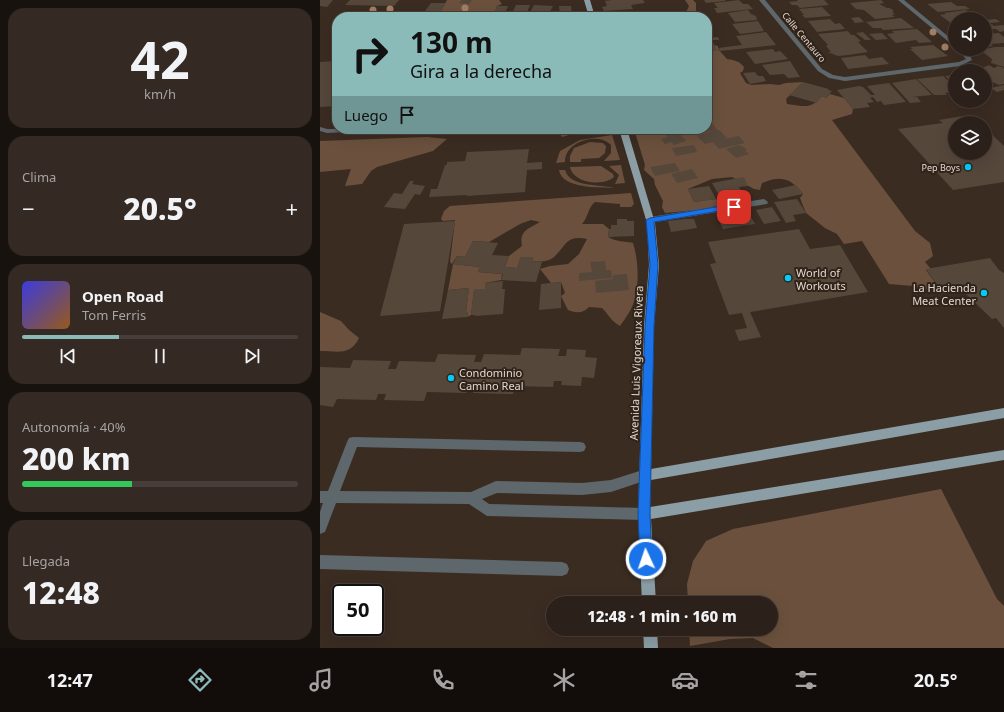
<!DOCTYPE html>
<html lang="es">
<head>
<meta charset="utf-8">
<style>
	:root { --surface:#2c211a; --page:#342923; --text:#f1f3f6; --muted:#a6a3a2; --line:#483e39; --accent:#8bbbb9 }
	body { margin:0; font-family:"Noto Sans",sans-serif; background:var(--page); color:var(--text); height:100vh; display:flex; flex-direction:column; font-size:15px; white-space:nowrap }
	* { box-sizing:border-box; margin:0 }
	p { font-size:13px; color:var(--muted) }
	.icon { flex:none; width:22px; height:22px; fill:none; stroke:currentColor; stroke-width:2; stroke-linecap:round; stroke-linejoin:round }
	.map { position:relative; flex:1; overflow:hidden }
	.drawer { display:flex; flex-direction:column; gap:8px; padding:8px; background:#18120e; width:320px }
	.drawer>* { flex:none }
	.hud { position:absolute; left:12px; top:12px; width:380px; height:122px; border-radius:16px; box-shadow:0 4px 16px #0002,0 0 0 1px var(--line); background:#8bbbb9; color:#111; overflow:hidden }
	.controls { position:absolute; left:628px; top:12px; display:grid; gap:8px }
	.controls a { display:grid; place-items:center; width:44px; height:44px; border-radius:50%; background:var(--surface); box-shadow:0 4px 16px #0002,0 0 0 1px var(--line); font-size:20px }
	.speed { position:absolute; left:12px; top:584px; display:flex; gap:8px; font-size:20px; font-weight:700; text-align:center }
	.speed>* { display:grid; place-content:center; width:52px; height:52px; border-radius:50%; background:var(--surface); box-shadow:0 4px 16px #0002,0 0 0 1px var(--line); line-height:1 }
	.speed .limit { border:2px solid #111; border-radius:6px; background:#fff; color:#111 }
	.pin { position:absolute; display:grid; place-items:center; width:34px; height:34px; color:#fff; margin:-17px; border-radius:8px; box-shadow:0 2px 6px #0006 }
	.me { position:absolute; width:44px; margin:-22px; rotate:357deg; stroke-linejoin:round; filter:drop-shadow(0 0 3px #0008) }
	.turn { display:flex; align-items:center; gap:14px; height:84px; padding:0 12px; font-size:18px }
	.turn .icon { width:52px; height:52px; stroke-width:2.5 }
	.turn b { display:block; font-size:28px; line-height:34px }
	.then { display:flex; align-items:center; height:38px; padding:0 12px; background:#0003; gap:8px; font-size:15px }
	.big { font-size:30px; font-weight:800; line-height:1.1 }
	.drawer .tile { flex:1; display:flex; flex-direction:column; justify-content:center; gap:6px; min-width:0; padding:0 14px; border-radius:16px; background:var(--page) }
	.drawer .dial { align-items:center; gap:0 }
	.dial b { font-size:52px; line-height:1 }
	.song { display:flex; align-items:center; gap:12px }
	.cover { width:48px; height:48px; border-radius:6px; background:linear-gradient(135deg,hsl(240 70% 55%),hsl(30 70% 35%)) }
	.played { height:4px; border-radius:2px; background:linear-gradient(90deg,var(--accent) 35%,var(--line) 35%) }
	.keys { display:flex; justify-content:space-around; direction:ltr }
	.heat { display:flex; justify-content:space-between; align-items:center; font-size:22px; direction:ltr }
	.charge { height:6px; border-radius:3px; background:linear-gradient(90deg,#34c759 40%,var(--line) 0) }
	.trip { position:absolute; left:226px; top:596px; width:232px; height:40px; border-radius:20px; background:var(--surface); box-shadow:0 4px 16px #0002,0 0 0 1px var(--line); font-weight:800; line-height:40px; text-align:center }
	.dock { display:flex; height:64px; justify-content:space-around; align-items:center; background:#120d0a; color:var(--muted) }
	.dock .icon { width:28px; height:28px }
	.dock .current { color:var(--accent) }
	.dock b { font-size:18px; color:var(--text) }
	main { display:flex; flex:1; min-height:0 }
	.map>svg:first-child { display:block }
	.green { fill:#6b513d }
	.building { fill:#56473b }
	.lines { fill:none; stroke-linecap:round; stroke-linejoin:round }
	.minor { fill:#5e676b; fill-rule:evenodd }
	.major { fill:#8b9ea5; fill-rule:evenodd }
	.tree { fill:#a27d62 }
	.route { fill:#1a73e8; stroke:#114b97 }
	.poi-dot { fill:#04cbf9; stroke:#302318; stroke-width:1.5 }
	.labels { text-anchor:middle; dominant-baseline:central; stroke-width:4; stroke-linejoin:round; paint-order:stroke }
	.far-street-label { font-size:9px; fill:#e1d7d1; stroke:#302318 }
	.far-poi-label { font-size:9px; fill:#e1d7d1; stroke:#302318; text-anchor:end }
	.poi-label { font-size:11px; fill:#e1d7d1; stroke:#302318; text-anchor:start }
	.street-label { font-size:11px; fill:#e1d7d1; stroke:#302318 }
</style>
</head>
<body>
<main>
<section class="drawer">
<div class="tile dial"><b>42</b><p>km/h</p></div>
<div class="tile"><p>Clima</p>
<div class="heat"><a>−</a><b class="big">20.5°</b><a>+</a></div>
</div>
<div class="tile">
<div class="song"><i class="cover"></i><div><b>Open Road</b><p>Tom Ferris</p></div></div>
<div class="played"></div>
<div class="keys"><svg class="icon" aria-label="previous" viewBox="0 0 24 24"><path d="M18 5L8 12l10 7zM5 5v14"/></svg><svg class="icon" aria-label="pause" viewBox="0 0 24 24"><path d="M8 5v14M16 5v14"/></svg><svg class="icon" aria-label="next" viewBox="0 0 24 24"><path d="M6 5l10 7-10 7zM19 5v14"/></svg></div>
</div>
<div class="tile"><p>Autonomía · 40%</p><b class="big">200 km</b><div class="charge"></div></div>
<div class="tile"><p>Llegada</p><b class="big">12:48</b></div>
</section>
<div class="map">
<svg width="684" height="648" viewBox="0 0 684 648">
	<rect width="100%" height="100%" fill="#3b2c22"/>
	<path class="green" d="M127 0H179L182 4 177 6 175 12 169 14 123 12 121 11Z
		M365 0H373L376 3V11L381 17H355C362 15 366 14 369 6Z
		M387 44 398 46V49L407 59C414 60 419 61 424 67L423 71 420 73 426 83 431 85 450 84 459 85 466 83 483 82 466 99 467 104C483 106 491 110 502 96L506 98 510 94 524 98 533 109 532 114 512 120 595 231 610 243 613 256 605 262 611 269 606 270 623 294 593 286 569 284 542 241 524 244 517 234 505 228 486 213 480 198 483 194C471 178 461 175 442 183L440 190 434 189 412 177 392 179 368 189 374 202C385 201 403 196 412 203L377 210 345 213 342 207 343 201 335 185 334 179 324 170 325 165 314 129H387Z
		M237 129H280L267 130 242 137Z
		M292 135 300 160 284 161 291 153V145C278 131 244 142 245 162L236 163 240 151 260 140Z
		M107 137 127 139 113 151 57 167 51 171 42 184 25 186 31 169 0 172V141Z
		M270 142 283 143 286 146 285 153 279 158 261 159V162H250V156L254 148Z
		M301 165 305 183 295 184 299 175 289 166Z
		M281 166 293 174 294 177C283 187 253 183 250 167Z
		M239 170H245C250 188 281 184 294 188 280 187 242 189 239 170Z
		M311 193 314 204 311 207H300V204L275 202C268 207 268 218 262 224H283L289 229 288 237C296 242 304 241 313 243 319 262 320 291 311 309 308 315 304 320 300 326 291 321 289 315 282 308L269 307C262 314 257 313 248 310L241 296 245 293 241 282 231 283 220 269 230 266 248 264 259 254 267 239C248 235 247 243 236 255 230 262 220 262 212 261L213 257H201L197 268 185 267 189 256 202 246C199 230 209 229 220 222L211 220 200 224 169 242 153 241 145 257 137 256 132 264 130 262 135 220 123 221 121 219 124 211 130 206Z
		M133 264 160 267 158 272 182 274 181 280 165 283V289L154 290 151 315 147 317 148 312H146L149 288 128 290Z
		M0 312 21 321 29 330 39 338C30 356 18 351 0 351Z
		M621 489 677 599 684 606V648H453L433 638 410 639 370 646 369 629H451V603H368L367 584 373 561 386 541 413 529Z"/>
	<path class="building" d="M0 0H13L7 7 0 6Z
		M30 0H79L74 6 25 5Z
		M142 0H152L149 4 139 3Z
		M292 0H323L325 3 311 5 313 9 284 11 282 7 287 6 285 1Z
		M384 0H405V1L386 3Z
		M419 0 423 4H428L433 9 397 13 394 8H398L394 3Z
		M477 0H504L509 5 480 8 477 5H472L469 2 478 1Z
		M561 0 564 3 559 4 567 8H570L574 11 572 12 575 14 572 15 575 17 555 19 544 10 536 9 530 3Z
		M631 2 637 6H645L650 9 618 12 607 4Z
		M111 3H126L121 11H105Z
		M196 5H210L207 12 193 11Z
		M214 5 233 6 228 15 209 14Z
		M177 6H188L185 13H178L179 12H175Z
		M239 6H251L252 14 240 15Z
		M502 7 511 16 485 18 482 15H484L479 9Z
		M428 10 431 14 436 16 437 20 415 22 408 13Z
		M646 10 656 18 635 19V26L620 15 626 14 624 13Z
		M305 13 308 17H292L290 14Z
		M539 17 544 22 535 23 531 18Z
		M581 18 594 28 563 30 561 28H553L546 22Z
		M510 19 515 24 520 23 525 29 497 32 488 21Z
		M676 19 680 22 670 23 674 26 684 25V31L680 32 676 29H665V20Z
		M438 21 444 31 420 34 412 24Z
		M597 29 612 42 599 43 596 40 576 43 567 34 574 33 572 31Z
		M528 31 531 35H534L541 41 538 42 548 52 528 55 518 56 510 53 507 52H511L506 46 508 45 498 34Z
		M446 32 456 45 400 51 398 48 422 45 416 36Z
		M543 32 551 40H545L536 33Z
		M562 33 568 39 556 40 549 34Z
		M679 33 684 37V43L671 44 673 46 665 47V34Z
		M398 37 399 40H392L397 51H387V38Z
		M613 45 628 56 602 60 590 49H593L590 47Z
		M675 47H684V67L671 63 672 59 660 50Z
		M453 49 455 52 460 51 468 59 435 64 426 52Z
		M545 55 549 59 562 57 569 64 528 69 521 58Z
		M17 61V106L0 107V62Z
		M470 61 480 77 468 78 464 74 450 75 442 65Z
		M669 65 674 68 678 66 684 68V84L679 85 668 80 665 81V71H655Z
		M435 72 438 76H443L446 81 430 84 423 73Z
		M635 75V85L625 76Z
		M623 76 635 87V91L625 93 627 95H614L597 79Z
		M596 79 612 95 591 97H597L601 102 590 103 572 83Z
		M483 82 509 89 508 90 512 91 506 98 502 96 497 103 469 95Z
		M569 83 586 102 564 105 561 101 557 102 553 97 550 98 554 102 547 103 550 107 533 109 517 90 539 86 543 87 551 95H555L547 86Z
		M684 85V90L677 92 671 88Z
		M643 116 646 120 655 119 660 123H635V153H665V128L684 146V182L633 190 578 129 623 123 619 120Z
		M392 123 397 130H399L407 138 399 140 419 136 425 143 399 149 393 142 385 144 377 136 396 130 371 135 367 129H387V124Z
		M325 129H344V130L326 132Z
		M358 132 366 141 354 145 351 142 345 144 341 139 348 137 346 135Z
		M374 145 377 152 356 156 352 148Z
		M419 145 427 149 425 150 429 154 416 158 406 149Z
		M209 149 207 163 222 162V169L207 170 205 192 147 196V195L109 197 111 189H117L125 165H127V162L145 161 147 152Z
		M355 163 360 171 335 176 330 167Z
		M372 169 378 178 357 183 351 174Z
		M424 177 428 186 419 187 423 194 400 197 392 183Z
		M90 181H94L92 184 105 186 100 195 95 194 85 209 64 207 74 193 82 194Z
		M476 185 483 194 459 199 452 190Z
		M389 186 396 199 374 202 368 189Z
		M477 199 486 213 473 215 476 221 466 223 454 202Z
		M452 207 461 221 444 224 436 210Z
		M427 210 435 224 403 229 396 214Z
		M297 219H307V221H314V236L288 237 289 229H291V225H297Z
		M366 219H374L377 228 351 232 348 221Z
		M135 221 120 311 60 316 84 224Z
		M479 229 490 249 520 245 548 292 430 312 441 337 419 341 415 330 427 328 422 313 409 315 390 264 396 263 388 242Z
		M153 241 178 243 172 255 189 256 185 267 197 268 201 257H213L212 261 222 262 216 282 181 280 183 274 158 272 160 267 133 264 137 256 145 257Z
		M670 258 679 270 684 273V328L676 318 672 319 644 292 623 294 606 269Z
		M285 261 286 270H291L292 278 259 281V273L272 272 270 262Z
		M307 274 309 290 276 293 275 281 293 279V275Z
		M183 281 182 289H185L183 314 155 316V315H151L154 289H165V283Z
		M241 282V308L219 310 221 284Z
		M149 288 146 312H148L147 317 122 319 128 290Z
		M202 348 240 349 238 356H246L247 349 266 350 265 357 277 358 274 378 262 377 261 386 241 385 242 381H234L233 387 195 386 193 394 153 393 154 388 147 387 146 393 107 392 104 401 64 400 66 394H58L56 400 17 399 13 407 0 405V367L30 368 33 360 71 361 68 369H76L79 361 115 362 118 354 156 355 154 362H161L164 354 200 355Z"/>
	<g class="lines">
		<path class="minor" d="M439 0H445L502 69 513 75 525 77 639 62 646 59 637 49H644L649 54 652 60 640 66 525 81 509 78 498 71Z
			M578 0H584L635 42V47Z
			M0 127 7 129H56L52 131 7 133 0 131Z
			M444 199 448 202 447 204 330 223 326 220 330 217Z
			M33 437 260 442 264 443 266 447 264 451 260 452 37 447 20 491 151 492 176 481 262 483 291 480 326 469 330 471 332 475 330 479 291 492 262 495 177 493 162 499 169 504 324 508 328 510 330 514 328 518 324 520 167 516 149 504 16 503 5 532 0 534V512L3 503H0V491H8L27 442 29 438Z
			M0 555 242 562 247 564 249 569 247 574 242 576 0 569Z"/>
		<path class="major" d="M264 0H270L275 17H269Z
			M299 129H307L335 223 339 265 334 326 331 469 684 408V418L331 480 330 507 684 450V460L331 519 336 603H322L318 514 324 326 329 265 327 223Z
			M323 629H337L338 648H324Z"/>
	</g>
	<g class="tree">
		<circle cx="145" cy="8" r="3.5"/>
		<circle cx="70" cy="9" r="3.5"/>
		<circle cx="53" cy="10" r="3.5"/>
		<circle cx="613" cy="32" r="3.5"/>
		<circle cx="625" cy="47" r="3.5"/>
	</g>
	<path class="route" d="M414 204 417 205V208L334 222 338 265 334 326 330 514 332 559 331 563 326 565 322 563 320 559 318 514 325 326 330 265 326 220 330 218Z"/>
	<g class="poi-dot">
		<circle cx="648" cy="167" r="4"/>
		<circle cx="468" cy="278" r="4"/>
		<circle cx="664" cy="293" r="4"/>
		<circle cx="131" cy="378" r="4"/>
	</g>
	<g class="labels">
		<g class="far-street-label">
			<text transform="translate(484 37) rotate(50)">Calle Centauro</text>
		</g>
		<g class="far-poi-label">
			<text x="640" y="167">Pep Boys</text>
		</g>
		<g class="poi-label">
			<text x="476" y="272">World of<tspan x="476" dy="13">Workouts</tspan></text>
			<text x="656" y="287" text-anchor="end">La Hacienda<tspan x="656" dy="13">Meat Center</tspan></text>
			<text x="139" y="372">Condominio<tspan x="139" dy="13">Camino Real</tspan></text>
		</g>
		<g class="street-label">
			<text transform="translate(316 363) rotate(-88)">Avenida Luis Vigoreaux Rivera</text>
		</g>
	</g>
</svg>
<div class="controls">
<a><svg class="icon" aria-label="sound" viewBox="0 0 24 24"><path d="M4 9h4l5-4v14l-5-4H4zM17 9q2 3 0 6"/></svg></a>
<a><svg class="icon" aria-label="search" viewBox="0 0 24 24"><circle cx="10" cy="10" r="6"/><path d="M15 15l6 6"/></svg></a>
<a><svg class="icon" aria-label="layers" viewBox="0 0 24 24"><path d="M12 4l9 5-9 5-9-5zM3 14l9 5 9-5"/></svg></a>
</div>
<div class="speed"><div class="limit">50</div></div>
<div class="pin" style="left:414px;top:207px;background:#d93025"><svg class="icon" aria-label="arrive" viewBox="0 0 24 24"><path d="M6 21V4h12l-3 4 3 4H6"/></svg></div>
<svg class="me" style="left:326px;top:559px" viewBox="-20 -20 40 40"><circle r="17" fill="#1a73e8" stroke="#fff" stroke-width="3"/><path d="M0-11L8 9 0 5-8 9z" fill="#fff"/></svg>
<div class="trip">12:48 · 1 min · 160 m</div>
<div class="hud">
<div class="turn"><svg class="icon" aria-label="right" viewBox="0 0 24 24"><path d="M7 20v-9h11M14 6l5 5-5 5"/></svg><div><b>130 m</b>Gira a la derecha</div></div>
<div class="then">Luego<svg class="icon" aria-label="arrive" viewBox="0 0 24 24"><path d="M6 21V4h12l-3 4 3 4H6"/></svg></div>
</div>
</div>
</main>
<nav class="dock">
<b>12:47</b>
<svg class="icon current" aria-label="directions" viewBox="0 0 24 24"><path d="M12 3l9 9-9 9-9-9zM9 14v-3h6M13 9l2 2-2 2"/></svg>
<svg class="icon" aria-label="music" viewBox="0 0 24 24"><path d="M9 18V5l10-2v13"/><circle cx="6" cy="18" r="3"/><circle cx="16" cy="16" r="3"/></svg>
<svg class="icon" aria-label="phone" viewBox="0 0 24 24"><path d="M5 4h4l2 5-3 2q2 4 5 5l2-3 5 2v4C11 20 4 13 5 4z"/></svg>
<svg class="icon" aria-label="climate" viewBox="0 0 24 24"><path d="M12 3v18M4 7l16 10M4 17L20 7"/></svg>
<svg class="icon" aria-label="car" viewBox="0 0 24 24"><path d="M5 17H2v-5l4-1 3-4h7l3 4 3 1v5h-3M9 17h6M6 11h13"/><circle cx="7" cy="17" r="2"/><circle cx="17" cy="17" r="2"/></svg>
<svg class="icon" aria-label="filters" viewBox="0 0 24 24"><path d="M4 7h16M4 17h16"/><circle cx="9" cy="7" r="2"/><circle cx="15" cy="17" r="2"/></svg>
<b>20.5°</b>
</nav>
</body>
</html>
